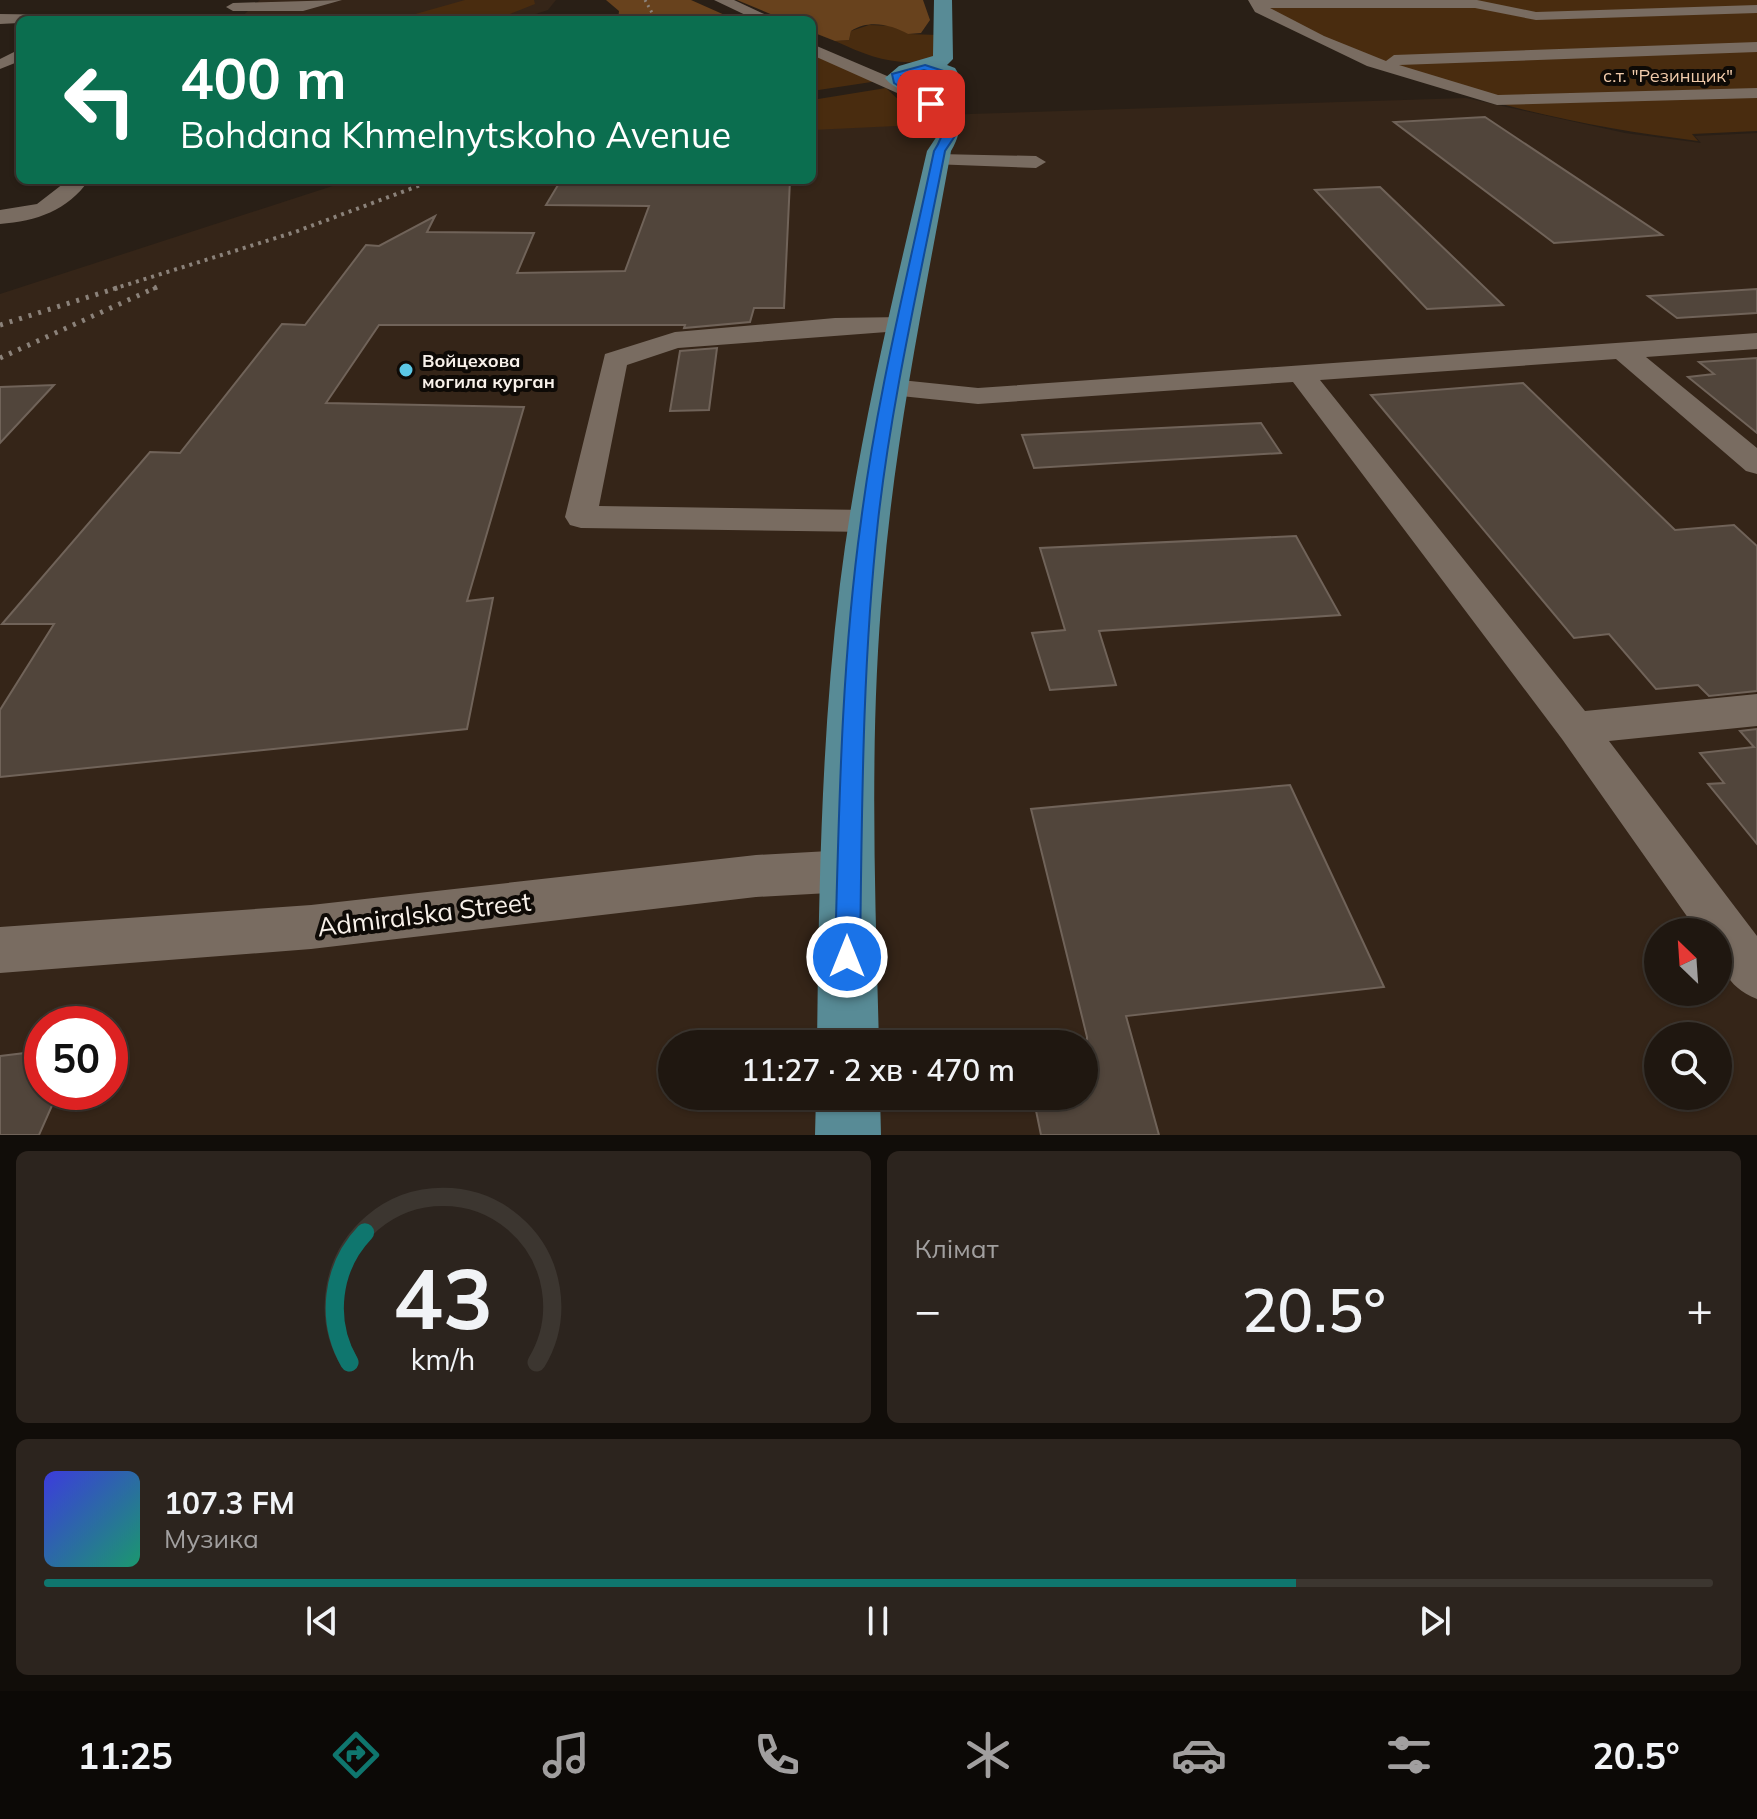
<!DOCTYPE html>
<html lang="uk">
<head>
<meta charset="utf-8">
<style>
	:root { --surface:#1f1710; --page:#2c241e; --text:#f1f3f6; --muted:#a19f9f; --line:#3c3630; --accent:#0f766e }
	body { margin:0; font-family:Mulish,sans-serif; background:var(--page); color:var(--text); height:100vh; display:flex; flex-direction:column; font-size:30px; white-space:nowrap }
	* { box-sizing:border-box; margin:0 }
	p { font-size:26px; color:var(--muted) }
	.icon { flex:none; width:44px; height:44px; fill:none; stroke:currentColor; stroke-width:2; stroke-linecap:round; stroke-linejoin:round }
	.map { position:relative; height:1135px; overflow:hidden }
	.sheet { display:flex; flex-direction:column; gap:16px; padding:16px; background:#110d09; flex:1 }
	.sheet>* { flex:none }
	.guide { position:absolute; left:16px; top:16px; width:800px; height:168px; border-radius:12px; box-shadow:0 2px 6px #0004,0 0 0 2px var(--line); background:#0b6e4f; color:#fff; overflow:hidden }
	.needle { width:52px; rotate:335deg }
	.controls { position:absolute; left:1644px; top:918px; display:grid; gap:16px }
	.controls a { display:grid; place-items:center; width:88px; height:88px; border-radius:50%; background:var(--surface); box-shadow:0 2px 6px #0004,0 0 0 2px var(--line); font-size:40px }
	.speed { position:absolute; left:24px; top:1006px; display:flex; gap:16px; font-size:40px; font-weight:700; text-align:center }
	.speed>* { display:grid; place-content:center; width:104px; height:104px; border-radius:50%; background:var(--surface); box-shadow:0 2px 6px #0004,0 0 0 2px var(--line); line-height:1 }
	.speed .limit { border:12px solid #d22; background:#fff; color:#111 }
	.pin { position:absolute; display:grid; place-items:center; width:68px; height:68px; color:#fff; margin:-34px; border-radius:16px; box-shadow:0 4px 12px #0006 }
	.me { position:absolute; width:88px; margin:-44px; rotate:0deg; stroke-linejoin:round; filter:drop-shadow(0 0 6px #0008) }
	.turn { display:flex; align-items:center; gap:28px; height:168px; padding:0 32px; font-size:36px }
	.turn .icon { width:104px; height:104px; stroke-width:2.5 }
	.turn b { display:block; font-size:56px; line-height:68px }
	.big { font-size:60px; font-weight:600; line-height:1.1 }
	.sheet .widget { flex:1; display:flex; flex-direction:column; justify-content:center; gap:12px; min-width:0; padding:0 28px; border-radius:12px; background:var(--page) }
	.sheet .dial { align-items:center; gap:0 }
	.dial svg { height:208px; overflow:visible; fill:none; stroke:var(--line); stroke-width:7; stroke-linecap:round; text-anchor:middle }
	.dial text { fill:var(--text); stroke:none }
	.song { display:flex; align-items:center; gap:24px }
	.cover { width:96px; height:96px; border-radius:12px; background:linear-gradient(135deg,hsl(240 70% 55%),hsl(160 70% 35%)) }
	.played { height:8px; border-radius:4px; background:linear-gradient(90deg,var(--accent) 75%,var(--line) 75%) }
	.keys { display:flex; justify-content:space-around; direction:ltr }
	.heat { display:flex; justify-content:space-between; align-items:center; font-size:44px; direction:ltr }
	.sheet .tiles { flex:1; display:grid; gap:16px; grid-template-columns:1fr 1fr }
	.widget:last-child { grid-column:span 2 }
	.trip { position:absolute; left:658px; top:1030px; width:440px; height:80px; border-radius:40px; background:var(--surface); box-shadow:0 2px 6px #0004,0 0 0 2px var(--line); font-weight:600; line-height:80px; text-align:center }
	.tabs { display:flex; height:128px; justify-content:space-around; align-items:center; background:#0c0906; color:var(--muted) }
	.tabs .icon { width:56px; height:56px }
	.tabs .selected { color:var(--accent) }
	.tabs b { font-size:36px; color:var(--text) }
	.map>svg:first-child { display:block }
	.built { fill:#352518; fill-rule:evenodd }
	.green { fill:#492c0f }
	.forest { fill:#68421d }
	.building { fill:#51453b; stroke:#706359; stroke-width:2 }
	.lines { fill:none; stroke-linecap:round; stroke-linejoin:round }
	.minor { fill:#796c61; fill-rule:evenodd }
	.major { fill:#588b96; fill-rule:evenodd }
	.rail-far2 { stroke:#8b827a; stroke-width:3; stroke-dasharray:2 4; stroke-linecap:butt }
	.rail-far1 { stroke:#8b827a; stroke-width:4; stroke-dasharray:3 5; stroke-linecap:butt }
	.rail { stroke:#8b827a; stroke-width:5; stroke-dasharray:3 7; stroke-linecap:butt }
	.route { fill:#1a73e8; stroke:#114b97; stroke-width:2 }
	.poi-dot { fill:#5bc8e6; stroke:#0e0a06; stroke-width:3 }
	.labels { text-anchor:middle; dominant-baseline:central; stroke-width:8; stroke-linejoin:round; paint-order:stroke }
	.far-park-label { font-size:18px; fill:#f1cbab; stroke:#0e0a06 }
	.far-poi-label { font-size:18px; font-weight:bold; fill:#f8f1ea; stroke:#0e0a06; text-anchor:start }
	.near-street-label { font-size:26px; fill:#f8f1ea; stroke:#0e0a06 }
</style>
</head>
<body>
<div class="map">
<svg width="1757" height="1135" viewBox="0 0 1757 1135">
	<rect width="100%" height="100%" fill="#291f16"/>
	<path class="built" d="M260 0H556L548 10 517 20H238Z
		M1466 98 1625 133 1701 143 1695 136 1757 133V1135H0V294L351 180H812V119ZM1658 932H1718V992H1658ZM42 1024H110V1092H42ZM1658 1036H1718V1096H1658ZM672 1044H1084V1096H672Z"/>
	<path class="green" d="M465 0H534L535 4 495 20H394Z
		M1265 0H1757V131L1692 134 1698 141C1585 127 1471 103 1365 57 1330 42 1295 23 1260 6Z
		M869 25 897 26 908 34 938 35 937 59C898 68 870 57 835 41L849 40 851 31Z
		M812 53 878 81 812 91Z
		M886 88 903 104 917 125 812 130V100Z"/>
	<path class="forest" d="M606 0H691L736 20H618L619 11Z
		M737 0H923L930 20 921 33 908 34C892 25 869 19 851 31L849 40 835 41 812 32V20H785Z"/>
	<path class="building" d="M1485 117 1662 235 1554 243 1394 122Z
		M561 180H790L784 308H754L750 322 684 328 685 325H379L326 403 524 407 467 601 493 598 467 729 0 777V710L54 624H2L150 452 180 453 282 324 305 325 366 245 379 246 435 216 427 232 534 233 517 273 625 271 649 206 546 205Z
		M1380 187 1503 305 1427 309 1315 190Z
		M1757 289V313L1677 318 1648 296Z
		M717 348 709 410 670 411 680 351Z
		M1757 358V433L1688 377 1714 374 1699 362Z
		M1523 383 1675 530 1734 525 1757 546V691L1709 696 1698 685 1656 689 1609 634 1574 638 1371 395Z
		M54 385 0 443V387Z
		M1261 423 1281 453 1034 468 1022 435Z
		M1296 536 1340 615 1099 631 1116 685 1050 690 1032 633 1065 630 1040 548Z
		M1757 729V844L1708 784 1724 783 1700 753 1754 747 1740 731Z
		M1290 785 1384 987 1126 1016 1159 1135H1041L1033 1096H1084L1087 1037 1031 809Z
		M42 1051V1092H58L39 1135H0V1056Z"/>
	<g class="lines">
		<path class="minor" d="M342 0 303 11H233L226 7 233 3Z
			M714 0H734L777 20H756Z
			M1248 0H1477L1536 12 1757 5V13L1536 20 1475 8H1270L1324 36 1386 61 1394 55 1757 42V52L1399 65 1498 95 1757 88V98L1497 105 1367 66 1255 12Z
			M0 14 69 15 77 20 0 24Z
			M812 44 927 93 930 97 927 101H915L812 55Z
			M20 49V61L0 69V59Z
			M938 154 1036 156 1046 162 1036 168 931 164 928 160 931 156Z
			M68 180H89C67 211 37 221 0 224V210L37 204Z
			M904 317 913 320 917 325 913 330 678 348 627 365 599 506 869 510 880 513 885 521 880 529 869 532 581 528 570 525 565 517 605 354 675 332 835 318Z
			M1757 333V349L1646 357 1757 448V474L1746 471 1616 359 1320 380 1585 711 1757 694V726L1609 741 1757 936V999C1725 986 1718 964 1718 932H1698L1562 739 1293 382 978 404 891 395 881 393 877 387 881 381 891 379 978 388Z
			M847 850 863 856 869 871 863 886 847 892 756 897 311 949 0 973V927L311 905 756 855Z"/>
		<path class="major" d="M934 0H952L953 59 947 65 955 68C968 87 964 131 951 151 925 294 895 437 883 583 869 736 875 890 879 1044H817C819 891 821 737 840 584 858 438 894 294 927 151L937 136 939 92C920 96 898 94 885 78L899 66 933 56ZM925 72 940 77 924 81 909 77Z
			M816 1096H880L881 1135H815Z"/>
		<path class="rail-far2" d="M645 0 656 20"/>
		<path class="rail-far1" d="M113 289 295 232 434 180
			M153 289 160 286"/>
		<path class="rail" d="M0 325 120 287
			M0 358 157 287"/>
	</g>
	<path class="route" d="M925 65 956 75 955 136 945 151C921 274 892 397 878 521 862 666 862 812 860 957L856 966 847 970 838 966 835 957C839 812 841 665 861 521 877 396 908 274 934 151 949 129 946 103 947 77L924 70 902 76 934 102 931 107 894 83 892 74Z"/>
	<circle class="poi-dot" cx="406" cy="370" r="8"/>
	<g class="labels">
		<g class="far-park-label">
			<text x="1668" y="75">с.т. "Резинщик"</text>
		</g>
		<g class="far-poi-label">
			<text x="422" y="360">Войцехова<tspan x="422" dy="21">могила курган</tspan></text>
		</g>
		<g class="near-street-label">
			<text transform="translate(424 914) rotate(-7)">Admiralska Street</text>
		</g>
	</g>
</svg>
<div class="controls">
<a><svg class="needle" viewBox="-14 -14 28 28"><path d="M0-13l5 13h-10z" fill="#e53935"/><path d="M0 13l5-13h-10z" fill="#a19f9f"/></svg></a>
<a><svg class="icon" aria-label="search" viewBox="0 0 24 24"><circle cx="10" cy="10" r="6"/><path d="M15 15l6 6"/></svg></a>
</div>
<div class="speed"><div class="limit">50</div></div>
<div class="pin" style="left:931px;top:104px;background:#d93025"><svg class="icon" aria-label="arrive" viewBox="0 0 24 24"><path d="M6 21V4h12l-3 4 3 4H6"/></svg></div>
<svg class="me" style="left:847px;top:957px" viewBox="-20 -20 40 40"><circle r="17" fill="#1a73e8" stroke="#fff" stroke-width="3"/><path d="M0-11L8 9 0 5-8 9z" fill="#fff"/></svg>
<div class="trip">11:27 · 2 хв · 470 m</div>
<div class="guide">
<div class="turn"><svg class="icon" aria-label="left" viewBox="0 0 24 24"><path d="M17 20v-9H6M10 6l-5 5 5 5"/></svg><div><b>400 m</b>Bohdana Khmelnytskoho Avenue</div></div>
</div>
</div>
<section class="sheet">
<div class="tiles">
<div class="widget dial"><svg viewBox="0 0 100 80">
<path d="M14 69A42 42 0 1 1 86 69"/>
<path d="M14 69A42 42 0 0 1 20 19" stroke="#0f766e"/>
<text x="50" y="56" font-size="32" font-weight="700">43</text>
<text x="50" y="72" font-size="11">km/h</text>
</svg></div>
<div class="widget"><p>Клімат</p>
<div class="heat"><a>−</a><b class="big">20.5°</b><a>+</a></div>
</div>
<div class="widget">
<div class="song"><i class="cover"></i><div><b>107.3 FM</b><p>Музика</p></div></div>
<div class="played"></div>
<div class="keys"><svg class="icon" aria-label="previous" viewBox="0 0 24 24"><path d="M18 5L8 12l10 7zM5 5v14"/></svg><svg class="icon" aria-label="pause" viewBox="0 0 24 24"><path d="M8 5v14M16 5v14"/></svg><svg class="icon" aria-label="next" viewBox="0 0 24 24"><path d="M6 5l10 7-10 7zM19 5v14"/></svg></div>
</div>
</div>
</section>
<nav class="tabs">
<b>11:25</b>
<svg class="icon selected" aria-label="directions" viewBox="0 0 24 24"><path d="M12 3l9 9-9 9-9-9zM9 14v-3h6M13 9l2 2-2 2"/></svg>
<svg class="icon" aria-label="music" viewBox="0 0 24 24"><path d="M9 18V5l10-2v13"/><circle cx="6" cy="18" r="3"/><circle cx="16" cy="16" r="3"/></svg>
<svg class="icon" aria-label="phone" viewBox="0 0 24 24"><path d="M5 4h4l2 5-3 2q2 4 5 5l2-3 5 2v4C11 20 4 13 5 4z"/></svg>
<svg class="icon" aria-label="climate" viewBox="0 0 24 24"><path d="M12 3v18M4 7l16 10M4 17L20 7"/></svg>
<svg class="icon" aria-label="car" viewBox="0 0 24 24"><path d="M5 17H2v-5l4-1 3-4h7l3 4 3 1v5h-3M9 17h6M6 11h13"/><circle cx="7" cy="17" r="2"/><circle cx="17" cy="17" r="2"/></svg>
<svg class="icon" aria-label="filters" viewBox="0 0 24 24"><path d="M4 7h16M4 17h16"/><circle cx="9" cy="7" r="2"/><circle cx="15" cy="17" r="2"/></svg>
<b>20.5°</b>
</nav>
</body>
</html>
